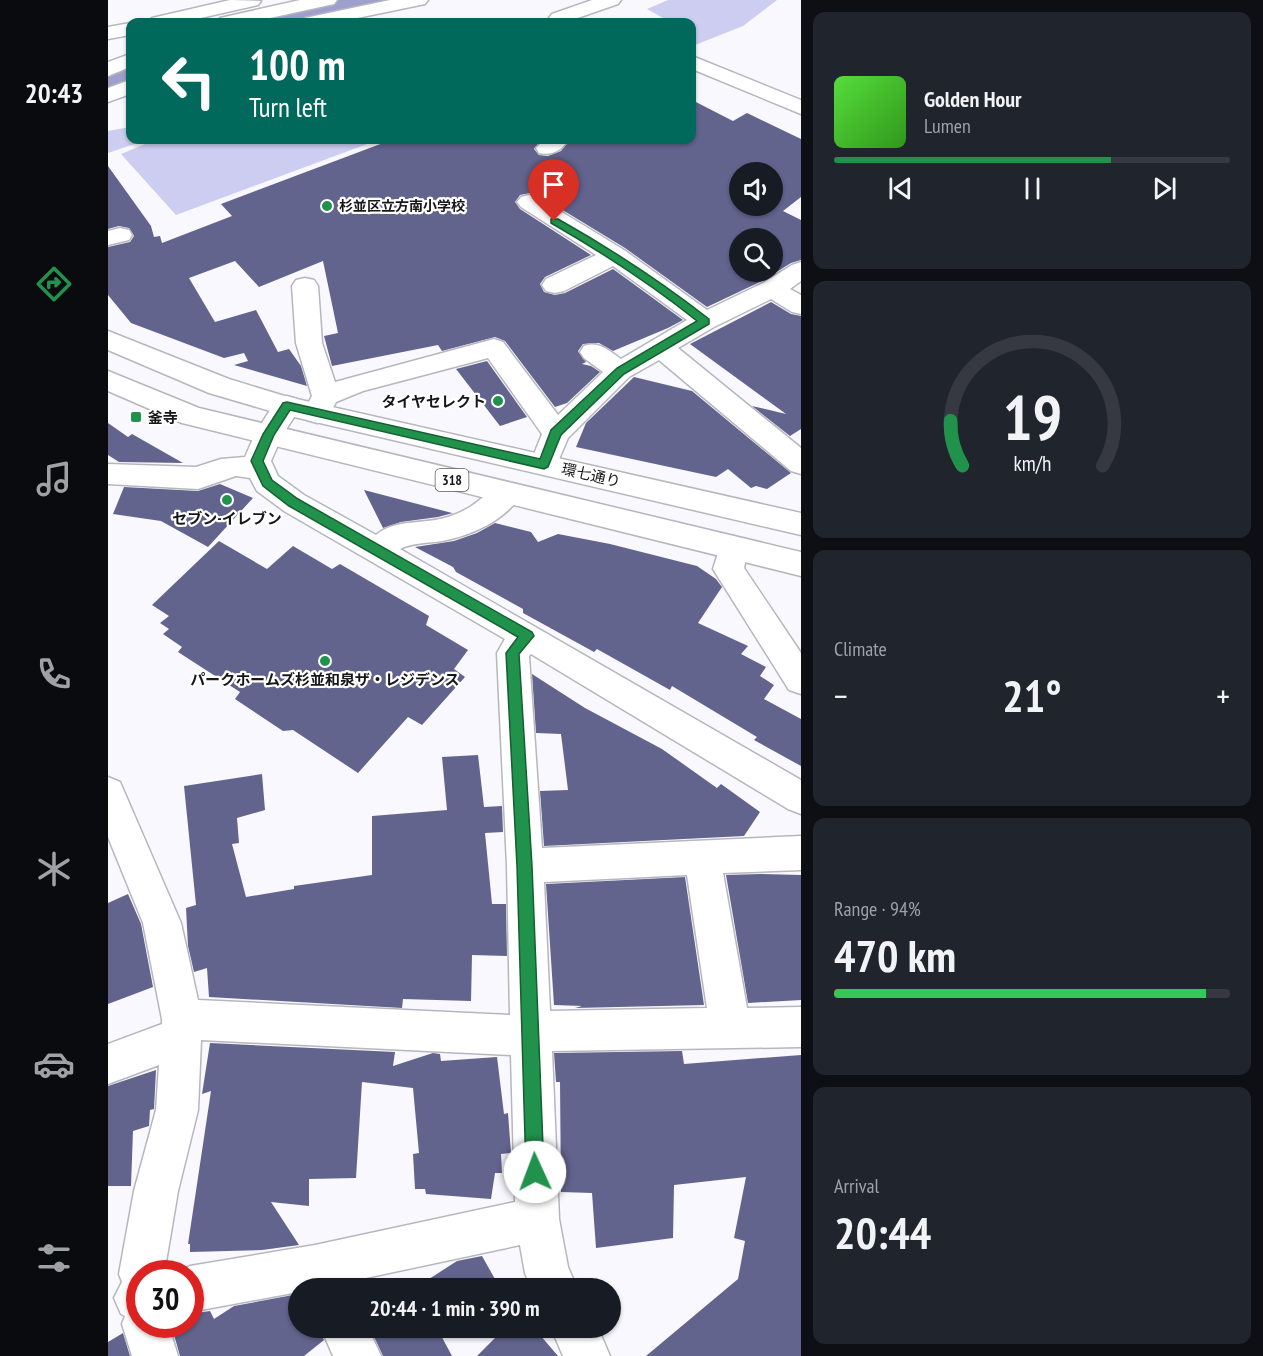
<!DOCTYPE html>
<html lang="en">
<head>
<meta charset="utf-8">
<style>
	:root { --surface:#171b24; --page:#20242c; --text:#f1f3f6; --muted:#9ea1a6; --line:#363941; --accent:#20924c }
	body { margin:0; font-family:"PT Sans Narrow","Noto Sans JP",sans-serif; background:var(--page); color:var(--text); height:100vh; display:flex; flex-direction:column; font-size:22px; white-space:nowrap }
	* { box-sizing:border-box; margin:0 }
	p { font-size:20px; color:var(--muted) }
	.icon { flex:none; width:33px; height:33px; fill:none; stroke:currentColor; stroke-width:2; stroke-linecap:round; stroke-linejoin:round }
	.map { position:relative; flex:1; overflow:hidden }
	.panel { display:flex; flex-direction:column; gap:12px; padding:12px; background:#0d0f14; width:462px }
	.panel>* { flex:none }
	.guide { position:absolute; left:18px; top:18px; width:570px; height:126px; border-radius:12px; box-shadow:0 2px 4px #0004; background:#00695c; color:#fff; overflow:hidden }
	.tools { position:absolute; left:621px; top:162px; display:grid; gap:12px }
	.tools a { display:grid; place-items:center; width:54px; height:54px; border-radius:50%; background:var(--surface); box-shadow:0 2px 4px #0004; font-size:30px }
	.speed { position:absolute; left:18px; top:1260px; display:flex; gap:12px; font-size:30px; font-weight:700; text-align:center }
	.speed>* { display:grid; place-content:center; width:78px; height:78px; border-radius:50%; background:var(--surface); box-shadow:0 2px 4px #0004; line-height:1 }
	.speed .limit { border:9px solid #d22; background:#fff; color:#111 }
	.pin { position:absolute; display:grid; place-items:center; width:51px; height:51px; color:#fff; margin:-62px -26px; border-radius:50% 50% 50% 0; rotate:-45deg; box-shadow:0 0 6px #0007 }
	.pin .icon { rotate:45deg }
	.me { position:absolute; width:66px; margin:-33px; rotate:358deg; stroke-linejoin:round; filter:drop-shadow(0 0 4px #0008) }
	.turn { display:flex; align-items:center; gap:21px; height:126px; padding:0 24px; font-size:27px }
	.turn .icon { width:78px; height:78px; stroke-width:2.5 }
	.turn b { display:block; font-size:42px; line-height:51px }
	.big { font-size:45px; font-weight:700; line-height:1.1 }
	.panel .card { flex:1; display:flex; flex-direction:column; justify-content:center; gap:9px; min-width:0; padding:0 21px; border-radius:12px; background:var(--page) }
	.panel .dial { align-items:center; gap:0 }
	.dial svg { height:156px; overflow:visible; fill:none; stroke:var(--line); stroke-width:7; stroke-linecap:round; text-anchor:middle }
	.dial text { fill:var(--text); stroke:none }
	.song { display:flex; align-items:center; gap:18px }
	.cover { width:72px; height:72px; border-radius:9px; background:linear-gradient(135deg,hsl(110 70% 55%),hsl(110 70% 35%)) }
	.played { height:6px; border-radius:3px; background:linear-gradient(90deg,var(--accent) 70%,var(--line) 70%) }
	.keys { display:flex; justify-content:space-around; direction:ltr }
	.heat { display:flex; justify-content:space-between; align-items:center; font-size:33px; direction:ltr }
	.charge { height:9px; border-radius:4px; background:linear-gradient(90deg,#34c759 94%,var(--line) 0) }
	.trip { position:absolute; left:180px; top:1278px; width:333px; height:60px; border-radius:30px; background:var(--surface); box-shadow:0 2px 4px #0004; font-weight:700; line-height:60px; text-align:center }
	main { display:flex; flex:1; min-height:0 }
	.dock { display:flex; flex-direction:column; width:108px; justify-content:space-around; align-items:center; background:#090b0e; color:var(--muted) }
	.dock .icon { width:42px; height:42px }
	.dock .current { color:var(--accent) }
	.dock b { font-size:27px; color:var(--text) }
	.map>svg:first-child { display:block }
	.green { fill:#cccdf1 }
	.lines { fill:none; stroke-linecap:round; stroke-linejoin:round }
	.river { fill:#9e9fcd; fill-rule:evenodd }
	.building { fill:#63648e; fill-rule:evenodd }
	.minor-casing { stroke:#b6b7be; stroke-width:3 }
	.major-casing { stroke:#b6b7be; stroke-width:3 }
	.minor { fill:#fff; fill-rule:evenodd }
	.major { fill:#fff; fill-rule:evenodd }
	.route { fill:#20924c; stroke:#155f31; stroke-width:1.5 }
	.poi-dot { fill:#20924c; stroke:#fff; stroke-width:2 }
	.labels { text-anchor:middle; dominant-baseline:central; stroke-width:4.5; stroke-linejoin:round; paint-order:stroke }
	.far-poi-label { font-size:14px; font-weight:bold; fill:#17171a; stroke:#fff; text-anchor:start }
	.shield { fill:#fff; stroke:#5d5d5f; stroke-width:1.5 }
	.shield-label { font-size:14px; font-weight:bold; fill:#17171a }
	.poi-label { font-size:15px; font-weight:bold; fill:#17171a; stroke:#fff }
	.street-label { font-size:15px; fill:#17171a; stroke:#fff }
</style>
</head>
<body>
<main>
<nav class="dock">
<b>20:43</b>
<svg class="icon current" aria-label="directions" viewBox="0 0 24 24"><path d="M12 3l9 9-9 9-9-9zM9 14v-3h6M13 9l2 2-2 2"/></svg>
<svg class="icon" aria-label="music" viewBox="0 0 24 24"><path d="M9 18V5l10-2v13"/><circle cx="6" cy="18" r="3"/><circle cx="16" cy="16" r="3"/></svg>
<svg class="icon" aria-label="phone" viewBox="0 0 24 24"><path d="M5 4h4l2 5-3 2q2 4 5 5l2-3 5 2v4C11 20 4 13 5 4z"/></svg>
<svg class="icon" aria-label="climate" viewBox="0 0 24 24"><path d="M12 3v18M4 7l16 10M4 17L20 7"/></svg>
<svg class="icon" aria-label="car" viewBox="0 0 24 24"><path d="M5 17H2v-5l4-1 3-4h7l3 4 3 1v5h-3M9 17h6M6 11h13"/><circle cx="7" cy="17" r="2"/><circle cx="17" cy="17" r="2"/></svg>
<svg class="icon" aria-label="filters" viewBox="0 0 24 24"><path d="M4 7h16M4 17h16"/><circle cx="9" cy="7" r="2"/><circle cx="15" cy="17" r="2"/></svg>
</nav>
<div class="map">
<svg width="693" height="1356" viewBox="0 0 693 1356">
	<rect width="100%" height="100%" fill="#f8f8fe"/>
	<path class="green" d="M560 0H669L635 26 587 45 584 43V22H562L539 9Z
		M22 127V140H38L0 153V131Z
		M47 140H270L68 215 13 154Z"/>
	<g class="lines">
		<path class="river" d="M217 0H284L279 8 214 22H149L154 14Z
			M22 61V87L0 95V68Z"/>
	</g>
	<path class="building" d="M584 100 625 121 639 113 693 139V197L675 211 693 220V260L683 263 654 281 599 307 517 248 430 195 422 193 412 195 407 202 412 209 483 255 437 277 432 284 436 292 447 295 457 293 505 269 575 320 560 328 505 351 491 343 475 344 470 351 478 362 474 364 483 366 492 372 459 403 447 407 397 341 387 337 334 351 330 345 224 366 216 336 230 333 215 261 151 287 127 261 81 278 107 322 148 310 170 352 181 349 193 366 199 386 126 365 140 361 136 353 116 358 23 323 0 295V247L22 242 26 236 21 228 11 226 0 229V166L43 226 46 237 52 236 54 243 124 216 113 204 283 140H433L426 149 431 155 440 156 453 151 462 140H584ZM632 172H664V206H632ZM632 238H664V272H632Z
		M663 302 683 314 693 316V429L682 436 644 406 678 414 582 344Z
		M379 361 419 417 392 426 348 369Z
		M526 377 584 391 683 473 659 489 648 486 643 488 620 469 608 477 468 447 478 423Z
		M0 423 20 437 24 434 75 463 11 462 0 455Z
		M112 484 145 498 100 547 53 521 5 514 16 487 90 491Z
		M256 490 344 513H345L330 517 293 522 275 528Z
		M387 523 423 532 430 542 450 534 502 544 589 566 608 579 614 587 590 623 640 646 633 654 658 667 652 676 666 685 656 699 693 719V766L646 740 649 737 564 686 562 690 489 649 486 652 415 613V609L348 572 345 567 307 547 346 541 369 533Z
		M111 541 159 569 185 546 224 569 232 564 321 616 318 625 360 650 346 669 357 677 314 725 300 717 250 773 185 730 175 731 127 699 132 692 70 652 74 647 55 634 61 629 52 623 61 616 44 605Z
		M424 674 477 708 554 749 609 788 613 784 652 812 636 836 436 846 432 791 460 790 453 734 428 733Z
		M370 755 376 807 394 806 395 832 377 833 384 904H398L399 956 364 955 363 1001 295 999 294 1008 101 997 99 968 86 972 80 946 78 908 88 905 76 786 154 774 157 810 129 818 131 843 124 844 138 897 186 889V886L264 875V816L339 810 334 757Z
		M653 874 693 875V1000L640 1003 618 875Z
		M577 877 596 1005 467 1008 474 1006 446 1005 438 884Z
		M20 894 33 924 45 987 0 1004V903Z
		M102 1043 287 1052 285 1066 325 1053 332 1054 333 1061 389 1057 396 1114 400 1113 403 1153 393 1154 394 1173H387L383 1199 318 1194 317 1189H307L305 1154 311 1153 305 1088 254 1082 248 1178 201 1179V1206L163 1202 191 1245 154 1250 82 1252V1244H80L103 1091 94 1094Z
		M574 1051 576 1064 693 1055V1356H538L630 1279 637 1241 626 1238 638 1177 566 1185 565 1238 488 1248 484 1193 453 1192 452 1082H448L446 1053Z
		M48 1070 46 1109 42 1110 41 1126 25 1131 23 1186H0V1086Z
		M374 1256 392 1288H277L291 1279H302L307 1288 349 1261Z
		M190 1294V1328H210L216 1340 196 1356H72L63 1324H82V1314L102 1311 106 1319 126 1306Z
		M262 1328H329L344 1356H275Z
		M397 1328H426L450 1356H369Z
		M15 1333 22 1356H0V1342Z"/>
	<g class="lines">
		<defs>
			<path id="minor" d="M122 0 153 1 150 5 75 22H41L44 18Z
				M192 0H229L226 4 144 22H109L112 18Z
				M282 0H320L317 4 230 22H194L197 18Z
				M484 0H513L510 4 458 22H444L441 18 444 14Z
				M22 23V35L0 39V27Z
				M22 54V67L0 76V62Z
				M584 56 693 100V114L584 69Z
				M22 80V94L0 102V88Z
				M436 140H460C453 151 444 156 431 153L428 148Z
				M421 195 429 197 516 250 599 310 655 283 684 265 693 262V281L682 289 693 295V314L684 312 663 299 606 327 570 348 693 448V474L683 471 551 360 521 377 460 438 446 471 436 474 426 471 422 464 434 434 380 358 255 391 228 402 219 420 209 423 199 420 195 413 204 396 188 343 184 286 188 280 197 278 206 280 210 286 214 343 227 382 386 339 395 342 450 415 495 372 476 358 472 352 476 346C491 341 500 350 513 359L579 320 505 266 456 291 447 293 438 291 434 285 438 279 488 255 413 207 409 202 413 197Z
				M12 228 21 230 24 235 21 240 0 245V231Z
				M179 396 189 399 193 406 174 436 163 461 170 476 196 495 268 535C288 518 316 525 340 517 349 514 362 508 369 502 384 491 390 480 409 485L414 493C399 520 363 536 334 541 321 543 303 543 292 549L693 780V814L680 809 423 654 421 656 434 848 693 836V870L615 873 639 1008 693 1007V1047L444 1051 451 1219 460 1267 469 1288H423L417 1273 412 1245 211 1288H190V1292L82 1312V1274H66L82 1266 207 1245 407 1202 403 1055 93 1040 90 1110 70 1191 56 1274H32V1324H60L70 1356H24L14 1324 17 1316 13 1314 6 1298 14 1282 11 1274 26 1191 48 1110 51 1065 0 1084V1044L54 1024V1019L35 923 0 837V777L12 782 73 923 90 1000 402 1015 399 866 389 653 397 639 176 511 149 491 142 478 128 476 90 489 0 484V464L88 467 113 459 137 457 147 434 169 399ZM579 875 599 1008 442 1011 436 882Z
				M625 536 636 540 640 548 636 568 693 653V694L681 690 605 569 614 540Z
				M213 1328H260L273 1356H225Z
				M443 1328H490L502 1356H455Z"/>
			<path id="major" d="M0 331 121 379 180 397 693 513V535L169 413 101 393 0 350Z
				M0 371 91 408 693 552V576L74 423 0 391Z"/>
		</defs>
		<use href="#minor" class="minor-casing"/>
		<use href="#major" class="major-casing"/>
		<use href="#minor" class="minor"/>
		<use href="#major" class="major"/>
	</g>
	<path class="route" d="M443 219H450C505 250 551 280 601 319V324L516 374 453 435 440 467 436 469 182 410 166 435 155 461 164 480 190 499 424 632 426 636 411 654 424 866 436 1172 433 1178 427 1181 421 1178 418 1172 409 866 398 653 410 637 181 506 155 486 143 461 155 434 175 403 179 402 432 459 443 430 509 368 589 321C543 284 495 253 443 223Z"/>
	<g class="poi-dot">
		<circle cx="219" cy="206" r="6"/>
		<circle cx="390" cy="401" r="6"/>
		<rect x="22" y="411" width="12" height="12" rx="3"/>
		<circle cx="119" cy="500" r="6"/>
		<circle cx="217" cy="661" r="6"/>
	</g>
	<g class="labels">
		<g class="far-poi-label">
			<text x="231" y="206">杉並区立方南小学校</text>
		</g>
		<rect class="shield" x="327.5" y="469" width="33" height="22" rx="4.5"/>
		<g class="shield-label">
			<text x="344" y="480">318</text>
		</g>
		<g class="poi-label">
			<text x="378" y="401" text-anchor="end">タイヤセレクト</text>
			<text x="40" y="417" text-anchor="start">釜寺</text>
			<text x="119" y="518">セブン-イレブン</text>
			<text x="217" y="679">パークホームズ杉並和泉ザ・レジデンス</text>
		</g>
		<g class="street-label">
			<text transform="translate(483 475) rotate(13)">環七通り</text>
		</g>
	</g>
</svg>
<div class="tools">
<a><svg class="icon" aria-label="sound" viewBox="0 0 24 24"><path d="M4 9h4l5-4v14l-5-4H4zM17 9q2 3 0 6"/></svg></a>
<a><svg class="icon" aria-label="search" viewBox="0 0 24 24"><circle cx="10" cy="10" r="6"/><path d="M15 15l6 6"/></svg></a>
</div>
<div class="speed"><div class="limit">30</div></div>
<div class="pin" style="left:446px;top:221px;background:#d93025"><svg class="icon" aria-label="arrive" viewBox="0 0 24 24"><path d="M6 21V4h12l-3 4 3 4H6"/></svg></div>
<svg class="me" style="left:427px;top:1172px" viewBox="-20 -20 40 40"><circle r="19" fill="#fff"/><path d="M0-13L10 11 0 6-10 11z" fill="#20924c"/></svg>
<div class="trip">20:44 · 1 min · 390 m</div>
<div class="guide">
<div class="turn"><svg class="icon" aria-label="left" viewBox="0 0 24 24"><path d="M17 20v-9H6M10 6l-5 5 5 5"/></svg><div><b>100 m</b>Turn left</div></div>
</div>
</div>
<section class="panel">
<div class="card">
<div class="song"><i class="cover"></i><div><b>Golden Hour</b><p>Lumen</p></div></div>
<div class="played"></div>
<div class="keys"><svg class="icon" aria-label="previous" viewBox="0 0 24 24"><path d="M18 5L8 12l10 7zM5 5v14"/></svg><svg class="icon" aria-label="pause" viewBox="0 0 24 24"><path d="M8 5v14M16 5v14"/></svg><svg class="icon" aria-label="next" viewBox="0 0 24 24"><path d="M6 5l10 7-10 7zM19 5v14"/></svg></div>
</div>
<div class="card dial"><svg viewBox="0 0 100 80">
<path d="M14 69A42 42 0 1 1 86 69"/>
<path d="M14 69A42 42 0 0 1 8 46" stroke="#20924c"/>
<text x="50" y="56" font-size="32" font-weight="700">19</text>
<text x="50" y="72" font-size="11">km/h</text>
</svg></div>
<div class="card"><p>Climate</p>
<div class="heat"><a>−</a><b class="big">21°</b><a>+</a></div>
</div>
<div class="card"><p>Range · 94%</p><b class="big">470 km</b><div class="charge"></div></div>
<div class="card"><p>Arrival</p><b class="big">20:44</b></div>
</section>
</main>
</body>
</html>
